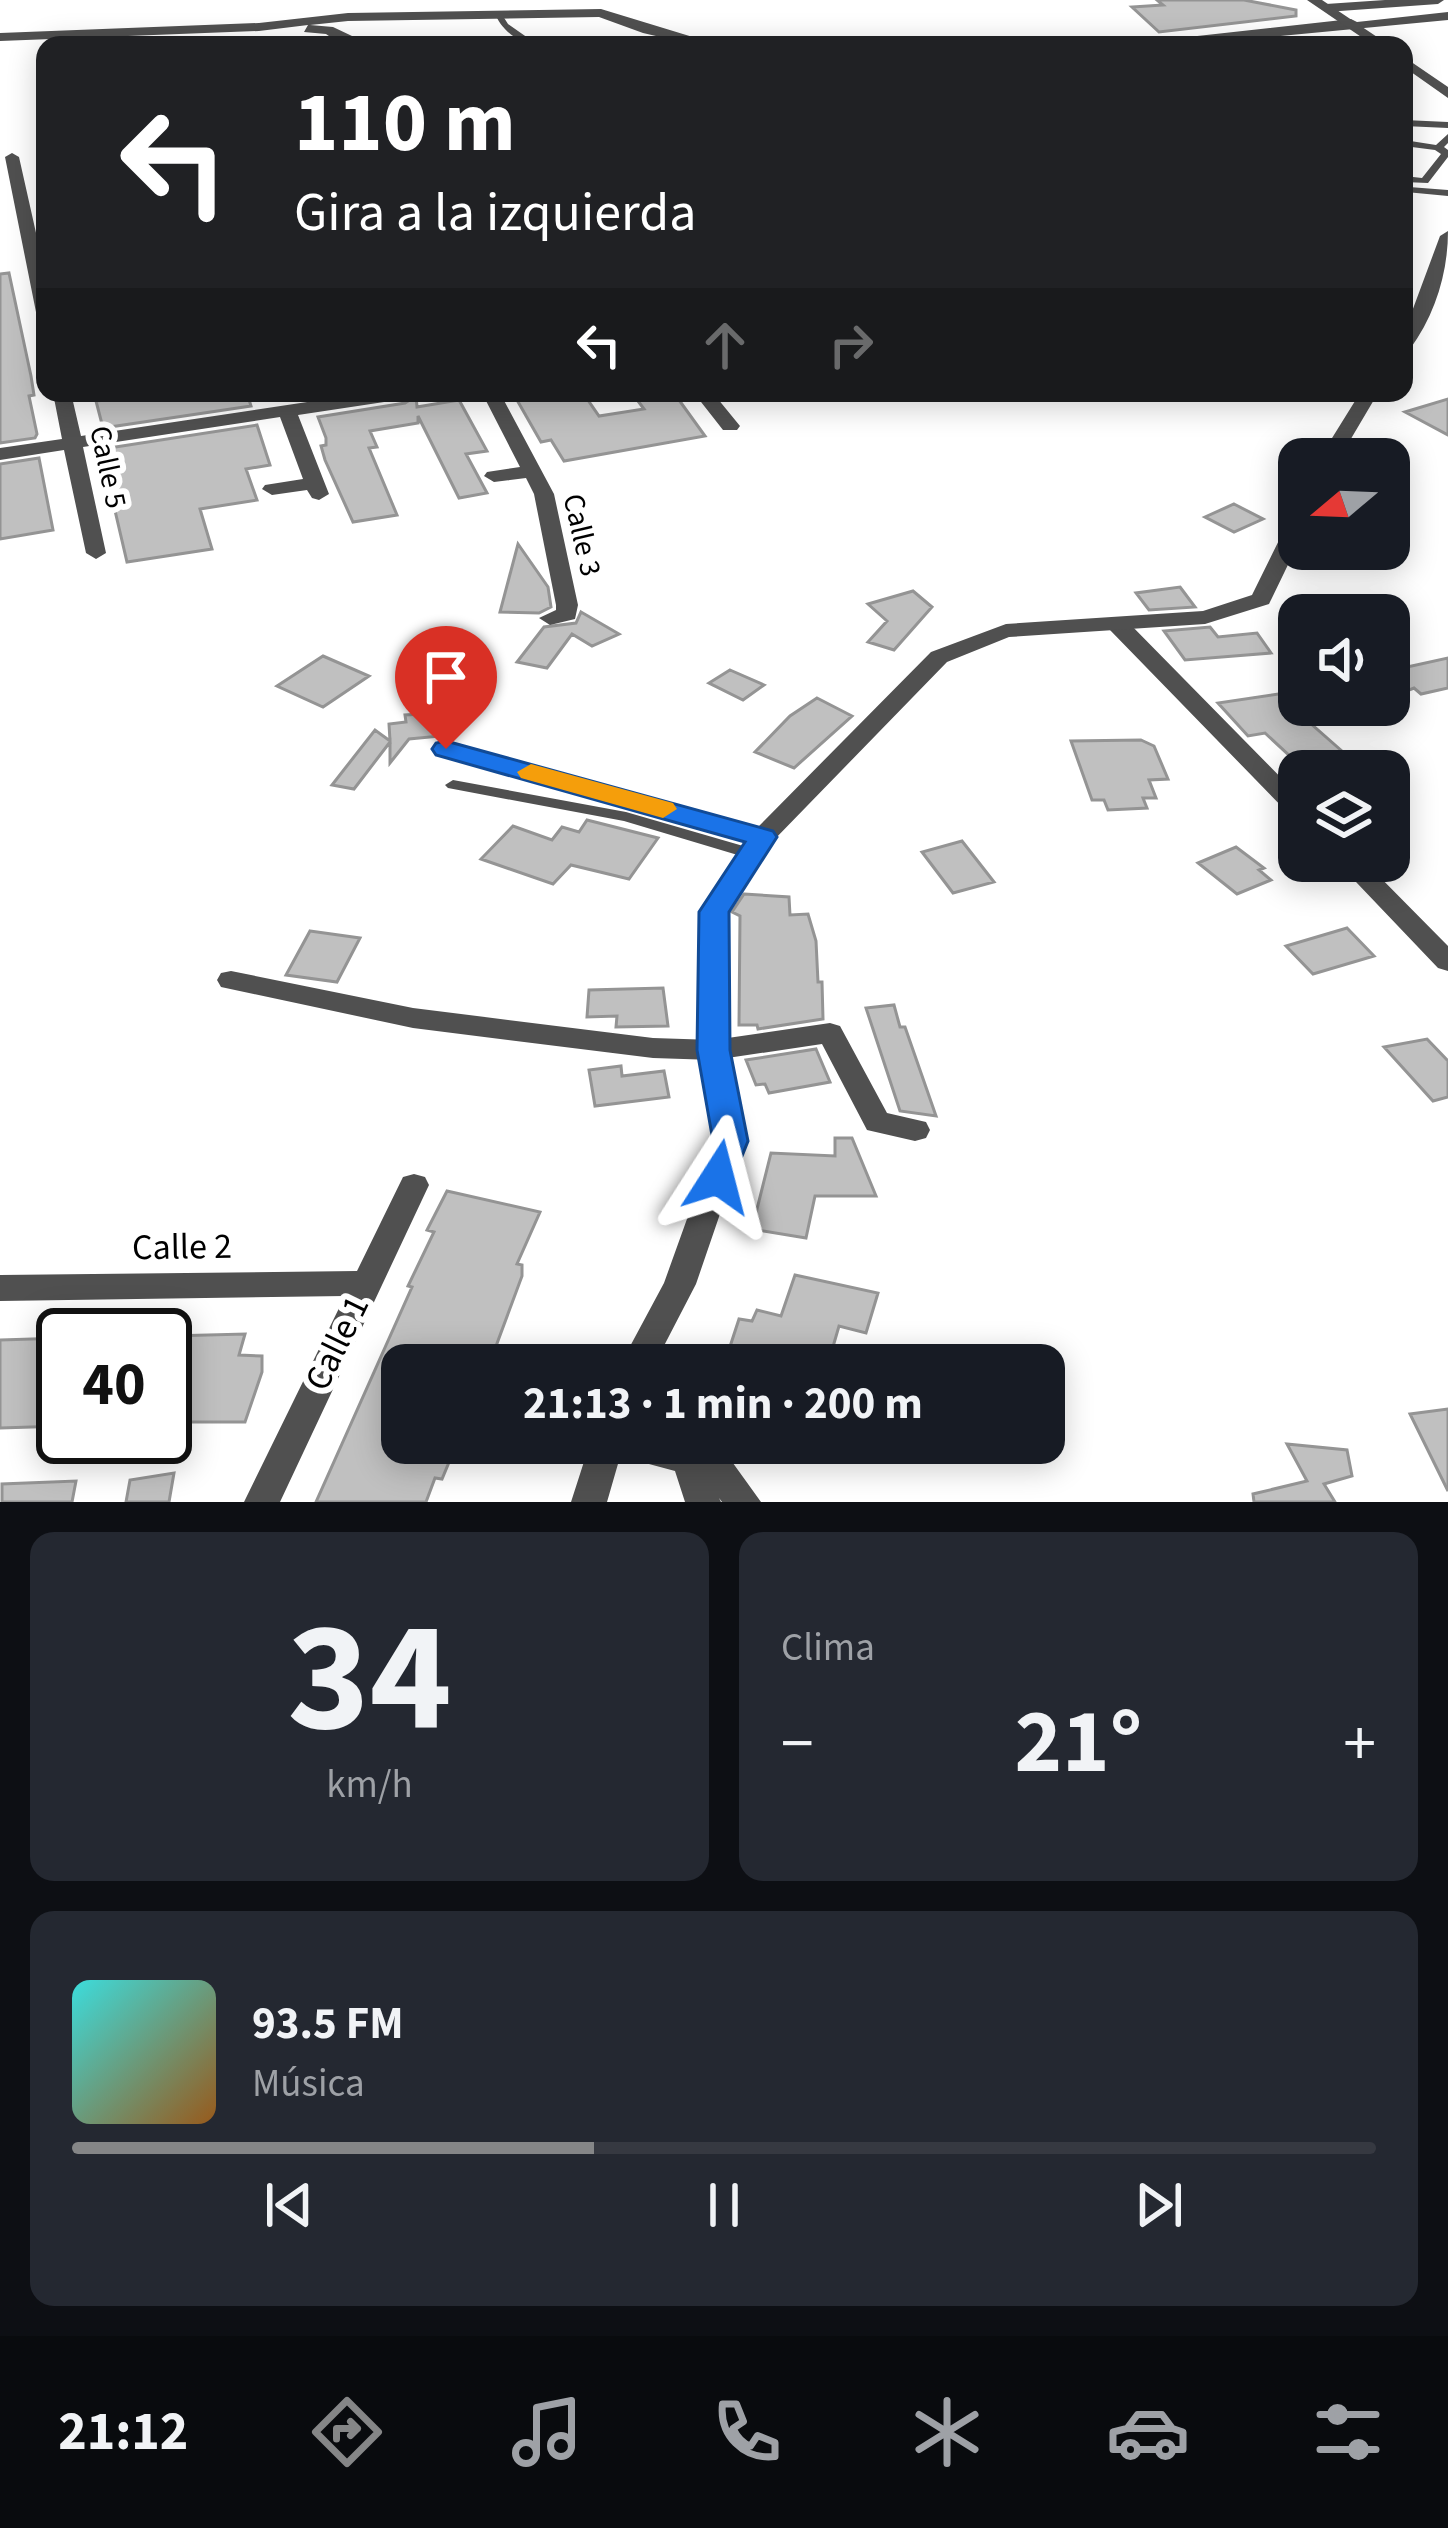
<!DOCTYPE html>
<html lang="es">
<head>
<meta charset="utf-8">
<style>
	:root { --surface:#171b24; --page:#242831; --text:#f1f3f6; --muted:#9ea1a6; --line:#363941; --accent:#858687 }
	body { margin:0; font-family:"Source Sans 3",sans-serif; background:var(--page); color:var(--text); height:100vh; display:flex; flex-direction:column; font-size:45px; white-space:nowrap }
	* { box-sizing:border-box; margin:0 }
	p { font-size:39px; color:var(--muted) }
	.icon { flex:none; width:66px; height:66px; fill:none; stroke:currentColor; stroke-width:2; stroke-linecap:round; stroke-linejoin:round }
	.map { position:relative; height:1502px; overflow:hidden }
	.panel { display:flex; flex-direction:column; gap:30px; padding:30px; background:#0d0f14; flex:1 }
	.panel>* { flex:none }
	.top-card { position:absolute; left:36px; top:36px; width:1377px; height:366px; border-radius:24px; box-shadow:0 6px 30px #0003; background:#202124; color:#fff; overflow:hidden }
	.needle { width:78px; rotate:251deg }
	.buttons { position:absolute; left:1278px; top:438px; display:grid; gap:24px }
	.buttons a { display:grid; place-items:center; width:132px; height:132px; border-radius:24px; background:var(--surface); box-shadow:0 6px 30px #0003; font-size:60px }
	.speed { position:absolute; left:36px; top:1308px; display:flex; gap:24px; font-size:60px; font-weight:700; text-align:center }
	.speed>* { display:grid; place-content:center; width:156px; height:156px; border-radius:50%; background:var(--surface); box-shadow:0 6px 30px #0003; line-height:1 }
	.speed .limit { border:6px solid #111; border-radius:18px; background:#fff; color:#111 }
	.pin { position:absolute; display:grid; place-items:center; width:102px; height:102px; color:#fff; margin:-123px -51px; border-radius:50% 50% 50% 0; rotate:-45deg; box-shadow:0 0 12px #0007 }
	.pin .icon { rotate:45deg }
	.me { position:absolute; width:132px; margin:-66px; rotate:9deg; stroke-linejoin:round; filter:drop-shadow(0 0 9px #0008) }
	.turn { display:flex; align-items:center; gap:42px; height:252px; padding:0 60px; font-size:54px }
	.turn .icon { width:156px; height:156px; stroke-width:2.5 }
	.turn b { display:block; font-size:84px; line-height:102px }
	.lanes { display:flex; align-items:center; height:114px; padding:0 60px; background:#0003; justify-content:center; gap:60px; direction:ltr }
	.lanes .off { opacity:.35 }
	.big { font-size:90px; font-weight:700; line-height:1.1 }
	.panel .widget { flex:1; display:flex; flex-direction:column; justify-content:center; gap:18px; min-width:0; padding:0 42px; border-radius:24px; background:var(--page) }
	.panel .dial { align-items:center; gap:0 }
	.dial b { font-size:156px; line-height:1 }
	.song { display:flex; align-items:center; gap:36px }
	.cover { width:144px; height:144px; border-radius:18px; background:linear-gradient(135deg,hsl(180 70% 55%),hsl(30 70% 35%)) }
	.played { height:12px; border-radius:6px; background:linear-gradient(90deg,var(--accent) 40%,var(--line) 40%) }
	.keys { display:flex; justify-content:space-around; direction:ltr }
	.heat { display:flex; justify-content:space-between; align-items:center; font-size:66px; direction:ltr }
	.panel .tiles { flex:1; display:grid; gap:30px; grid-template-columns:1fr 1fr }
	.widget:last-child { grid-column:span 2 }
	.trip { position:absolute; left:381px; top:1344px; width:684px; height:120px; border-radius:24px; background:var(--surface); box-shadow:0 6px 30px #0003; font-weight:700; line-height:120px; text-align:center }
	.dock { display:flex; height:192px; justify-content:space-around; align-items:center; background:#090b0e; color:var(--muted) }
	.dock .icon { width:84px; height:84px }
	.dock .selected { color:var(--accent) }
	.dock b { font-size:54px; color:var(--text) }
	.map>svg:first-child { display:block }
	.building { fill:#c0c0c0; stroke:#949494; stroke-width:3 }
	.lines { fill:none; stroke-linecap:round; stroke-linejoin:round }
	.service { fill:#505050; fill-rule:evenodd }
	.minor { fill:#505050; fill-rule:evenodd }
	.tertiary { fill:#505050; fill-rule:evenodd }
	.route { fill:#1a73e8; stroke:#114b97; stroke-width:3 }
	.slow { fill:#f59e0b }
	.labels { text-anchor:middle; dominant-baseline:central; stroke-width:12; stroke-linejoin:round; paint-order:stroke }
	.street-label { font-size:30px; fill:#000; stroke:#fff }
	.near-street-label { font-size:36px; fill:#000; stroke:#fff }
</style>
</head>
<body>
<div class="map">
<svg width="1448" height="1502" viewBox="0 0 1448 1502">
	<rect width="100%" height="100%" fill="#fff"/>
	<path class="building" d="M1157 0H1244L1296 10V16L1159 32 1132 7 1163 5Z
		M9 273 31 376 34 395 29 396 37 434 35 438 0 443V274Z
		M172 393 175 398 247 393 251 406 103 428 96 401Z
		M513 393H583L599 416 644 409 632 393H674L705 436 564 461 551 440 541 442Z
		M416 396 417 407 459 400 487 451 466 454 487 493 459 498 418 416V423L370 431 377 447 369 448 397 515 353 522 325 460 321 446 326 445V438L318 417 405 403Z
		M1448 399V435L1405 412Z
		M257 425 270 465 246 469 257 500 200 509 212 549 127 562 102 455 110 454 109 448Z
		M39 458 53 530 0 539V464Z
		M1234 504 1263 519 1234 532 1205 517Z
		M518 544 548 587 551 607 539 613 500 612Z
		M1180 587 1195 607 1149 610 1136 593Z
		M913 591 932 607 894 650 868 642 887 621 868 604Z
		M581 612 619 634 592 646 572 634 547 668 517 662 544 627 576 623Z
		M1210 627 1218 637 1257 633 1271 653 1185 660 1164 631Z
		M323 656 369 676 323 707 277 686Z
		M1448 658V688L1421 694 1414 688 1389 698V671Z
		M453 668 490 670 479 701 441 699Z
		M730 670 764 685 743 700 709 683Z
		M1299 691V705H1344L1345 714 1309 722 1343 752 1333 755 1340 762 1306 771 1265 733 1248 736 1218 703Z
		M817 698 852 716 794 768 755 752 790 716Z
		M439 713 441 736 409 739 390 763V742L354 789 332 785 375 730 390 741 389 724 406 722 405 715Z
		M1141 740 1154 746 1168 779 1149 780 1156 798H1143L1147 808 1108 810 1104 800H1092L1071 741Z
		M587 820 658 838 629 879 571 865 553 884 481 859 513 826 552 840 562 827 579 832Z
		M962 841 994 882 953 893 922 852Z
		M1236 847 1264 868 1259 870 1271 880 1237 894 1198 863Z
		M744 894 789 897 790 915 808 914 816 941 818 982H822L823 1019 758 1029 757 1025H739L740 916 732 912Z
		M1347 928 1374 956 1313 974 1286 946Z
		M310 931 360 938 337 982 286 975Z
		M663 988 668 1026 616 1027 617 1016 587 1017 589 990Z
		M894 1005 900 1027H905L936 1116 900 1111 866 1008Z
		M1427 1039 1448 1061V1097L1433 1101 1384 1047Z
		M816 1049 830 1082 769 1093 765 1084 756 1085 746 1060Z
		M621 1066 622 1076 664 1071 669 1097 595 1106 589 1070Z
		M835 1138H852L876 1196H815L806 1238 752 1229 771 1153 835 1156Z
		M447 1191 540 1212 517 1264 522 1265V1276L489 1365H402V1443H457L442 1479 435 1478 426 1502H316L412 1287 408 1286 434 1232 427 1230Z
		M795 1275 878 1293 866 1333 839 1326 828 1364 790 1356 788 1365H724L739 1319 752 1321 757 1310 781 1316Z
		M245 1334 239 1355 262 1356V1372L245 1422H165V1353L170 1336Z
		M63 1338V1426L0 1428V1340Z
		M1448 1409V1491L1410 1414Z
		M1287 1444 1347 1450 1352 1476 1324 1484 1335 1502H1254L1253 1494 1307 1481Z
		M174 1473 169 1502H126L130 1480Z
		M76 1481 72 1502H2V1484Z"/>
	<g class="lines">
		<path class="service" d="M495 13H501L508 24 538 45C520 45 500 29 495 13Z
			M1404 120 1448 122V128L1404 126Z
			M1448 134V143L1444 147 1448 150V157L1428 183 1404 182V176L1422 178 1441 154 1435 150 1404 146V140L1436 145Z
			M1409 187 1448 190V196L1406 192V188Z
			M446 745 769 834 771 837 769 840H757L441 752 439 749Z
			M453 780 626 812 757 850 759 854 751 859 624 821 448 788 445 785Z"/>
		<path class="minor" d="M1385 0H1444L1438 4 1326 12 1320 8 1326 4Z
			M601 9 719 45H695L643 33 599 17 348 21 310 25 333 27 352 36 356 45H342L326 34 304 32 308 25 259 31 0 41V33L259 23 348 13Z
			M1448 12V20L1188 45H1145L1152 41 1351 19 1357 22Z
			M12 153 19 157 45 273V317L36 312 5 157Z
			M53 393H71L81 436 367 393H413L404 399 298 415 329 494 319 500 312 498 307 490 272 495 262 489 265 485 303 479 280 417 83 447 106 553 96 559 86 553 64 450 0 460V448L62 439Z
			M482 393H500L554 494 578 605 575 619 550 625 539 618 556 610V605L534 494 526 478 494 482 484 476 487 472 520 467Z
			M694 393H713L740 426 737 430H723Z
			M1117 617 1125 619 1299 796V818L1290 815 1109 629 1106 624Z
			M1336 861H1364L1448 946V971L1438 968Z
			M231 971 413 1008 653 1038 714 1040 830 1023 840 1026 887 1113 926 1122 930 1130 926 1138 915 1141 867 1130 822 1044 714 1060 653 1058 413 1028 221 987 217 980 221 973Z
			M414 1174 425 1177 429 1185 280 1502H244L345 1296 0 1301V1275L357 1271 403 1177Z
			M603 1443H684L725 1452 761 1502H722L719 1498 721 1502H685L675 1471 608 1453Z"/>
		<path class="tertiary" d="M1307 0H1322L1389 45H1373Z
			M1404 57 1448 87V98L1404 67Z
			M1448 231C1448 273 1435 315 1410 349L1404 350V333L1440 236Z
			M1360 393H1378L1339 459H1319Z
			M1299 514V542L1269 604 1205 624 1009 637 947 662 772 842 727 912 728 1050 745 1141 696 1284 654 1365H620L664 1283 715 1141 700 1050 701 912 754 831 931 652 1006 624 1203 611 1252 595 1289 520Z
			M590 1443H624L607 1502H571Z"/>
	</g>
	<path class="route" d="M446 741 773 831 777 837 729 912 730 1050 748 1141 730 1186 718 1190 705 1186 700 1177 713 1141 697 1050 699 912 745 842 436 755 432 749 436 743Z"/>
	<path class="slow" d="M531 764 673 803 677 809 663 818 521 778 517 772Z"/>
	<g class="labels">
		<g class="street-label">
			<text transform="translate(108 467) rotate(78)">Calle 5</text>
			<text transform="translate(582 535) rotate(77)">Calle 3</text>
		</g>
		<g class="near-street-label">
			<text transform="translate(182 1247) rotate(-1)">Calle 2</text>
			<text transform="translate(337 1343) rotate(-64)">Calle 1</text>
		</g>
	</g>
</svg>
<div class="buttons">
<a><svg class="needle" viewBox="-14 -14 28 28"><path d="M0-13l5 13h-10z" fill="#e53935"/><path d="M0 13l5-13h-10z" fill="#9ea1a6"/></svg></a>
<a><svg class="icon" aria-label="sound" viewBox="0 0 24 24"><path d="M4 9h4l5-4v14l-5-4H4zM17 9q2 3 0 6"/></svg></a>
<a><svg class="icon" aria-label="layers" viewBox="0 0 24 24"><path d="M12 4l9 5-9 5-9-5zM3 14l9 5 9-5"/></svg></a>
</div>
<div class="speed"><div class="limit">40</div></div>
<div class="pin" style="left:446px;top:749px;background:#d93025"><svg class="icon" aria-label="arrive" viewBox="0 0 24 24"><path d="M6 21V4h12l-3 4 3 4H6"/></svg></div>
<svg class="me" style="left:718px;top:1177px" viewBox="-20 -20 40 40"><path d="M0-17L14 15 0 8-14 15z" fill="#1a73e8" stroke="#fff" stroke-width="4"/></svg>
<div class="trip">21:13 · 1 min · 200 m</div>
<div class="top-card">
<div class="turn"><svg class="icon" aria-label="left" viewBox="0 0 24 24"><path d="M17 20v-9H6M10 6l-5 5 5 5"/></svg><div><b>110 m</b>Gira a la izquierda</div></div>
<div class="lanes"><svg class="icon" aria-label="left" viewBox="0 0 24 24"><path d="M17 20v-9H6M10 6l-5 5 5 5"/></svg><svg class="icon off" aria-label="ahead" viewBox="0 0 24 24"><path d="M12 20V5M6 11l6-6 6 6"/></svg><svg class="icon off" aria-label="right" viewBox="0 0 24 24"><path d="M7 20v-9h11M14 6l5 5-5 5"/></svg></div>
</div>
</div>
<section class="panel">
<div class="tiles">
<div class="widget dial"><b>34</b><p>km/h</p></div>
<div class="widget"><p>Clima</p>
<div class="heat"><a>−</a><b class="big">21°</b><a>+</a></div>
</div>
<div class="widget">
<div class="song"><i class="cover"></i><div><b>93.5 FM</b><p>Música</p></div></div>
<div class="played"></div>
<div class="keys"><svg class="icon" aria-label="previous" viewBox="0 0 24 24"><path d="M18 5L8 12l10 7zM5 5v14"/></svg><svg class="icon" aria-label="pause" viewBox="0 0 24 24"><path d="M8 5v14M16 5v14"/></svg><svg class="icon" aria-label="next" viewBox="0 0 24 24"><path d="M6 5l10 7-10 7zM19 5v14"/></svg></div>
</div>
</div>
</section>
<nav class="dock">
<b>21:12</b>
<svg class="icon selected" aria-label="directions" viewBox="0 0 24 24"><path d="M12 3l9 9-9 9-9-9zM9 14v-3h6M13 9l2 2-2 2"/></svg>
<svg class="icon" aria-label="music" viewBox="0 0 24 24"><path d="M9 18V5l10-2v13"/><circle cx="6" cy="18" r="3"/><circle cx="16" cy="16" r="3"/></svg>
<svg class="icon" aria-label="phone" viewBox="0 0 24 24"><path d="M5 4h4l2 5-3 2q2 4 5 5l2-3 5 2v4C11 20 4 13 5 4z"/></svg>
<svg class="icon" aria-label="climate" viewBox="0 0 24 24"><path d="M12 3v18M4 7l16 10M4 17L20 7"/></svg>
<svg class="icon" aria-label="car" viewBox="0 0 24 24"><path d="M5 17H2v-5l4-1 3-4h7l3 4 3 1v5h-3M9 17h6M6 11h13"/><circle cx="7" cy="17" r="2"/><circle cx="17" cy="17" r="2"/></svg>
<svg class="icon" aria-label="filters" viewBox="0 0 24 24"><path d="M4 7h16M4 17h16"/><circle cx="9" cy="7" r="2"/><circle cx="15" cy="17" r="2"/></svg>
</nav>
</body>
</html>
